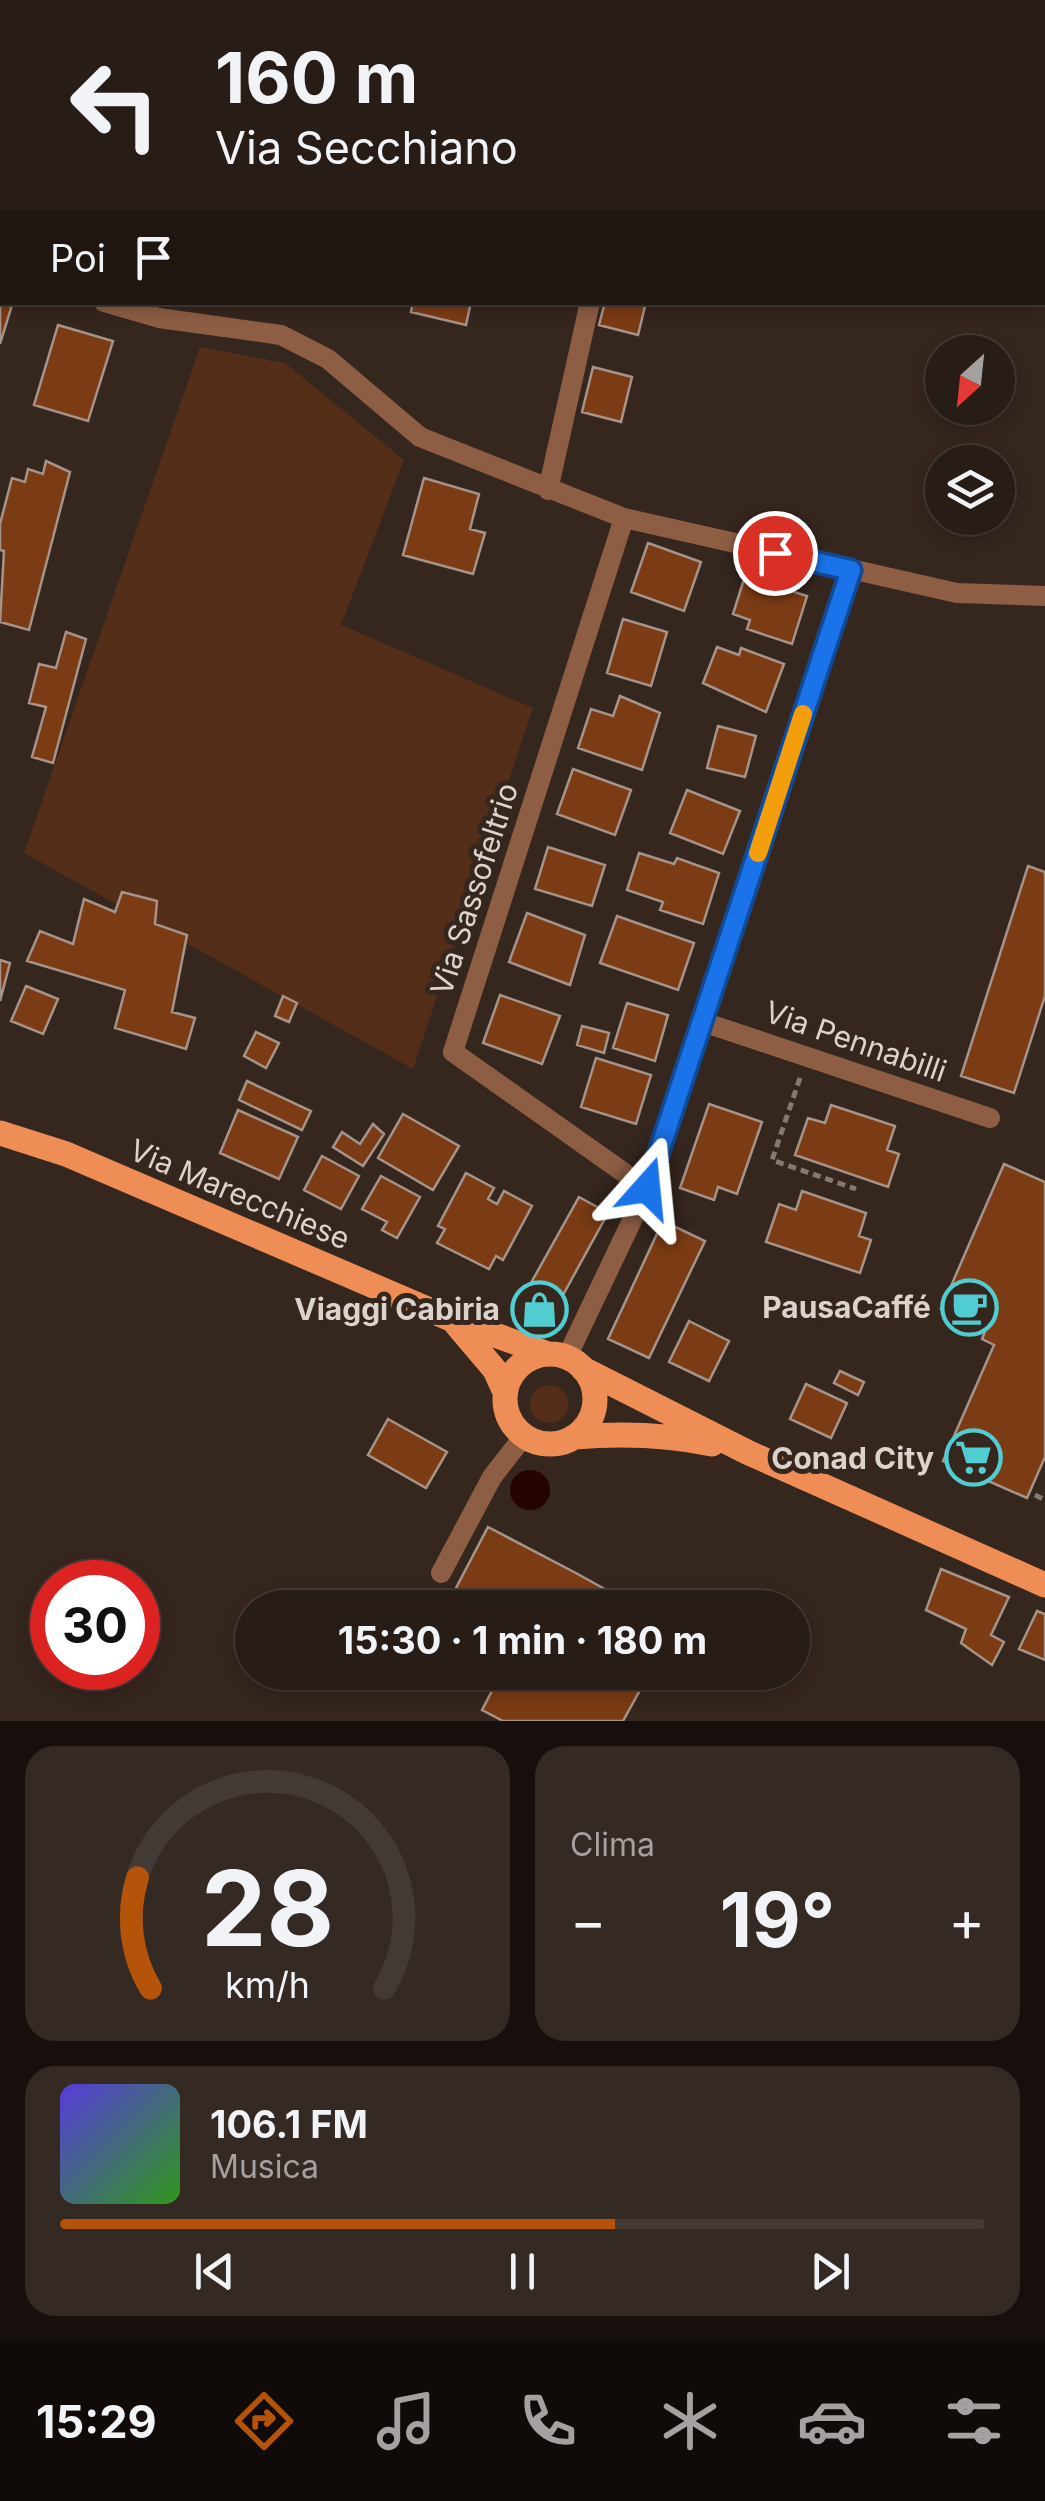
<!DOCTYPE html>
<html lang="it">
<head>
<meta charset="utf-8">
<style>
	:root { --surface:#281c16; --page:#342923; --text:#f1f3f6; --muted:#a5a1a1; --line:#443a35; --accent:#b45309 }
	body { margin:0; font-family:Inter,sans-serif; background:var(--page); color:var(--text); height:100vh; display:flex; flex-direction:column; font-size:38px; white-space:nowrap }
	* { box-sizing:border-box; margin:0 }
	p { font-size:32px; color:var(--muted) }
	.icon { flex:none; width:55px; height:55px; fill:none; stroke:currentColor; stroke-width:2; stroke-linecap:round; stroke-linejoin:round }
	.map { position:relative; height:1721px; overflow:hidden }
	.sheet { display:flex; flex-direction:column; gap:25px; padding:25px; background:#160f0c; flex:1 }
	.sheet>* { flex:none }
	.guide { position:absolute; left:0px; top:0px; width:1045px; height:305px; box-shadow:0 5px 15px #0003,0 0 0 2px var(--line); background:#281c16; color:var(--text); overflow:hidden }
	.needle { width:65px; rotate:207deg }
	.controls { position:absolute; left:925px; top:335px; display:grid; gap:20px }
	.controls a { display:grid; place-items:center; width:90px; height:90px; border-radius:50%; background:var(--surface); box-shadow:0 5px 15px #0003,0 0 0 2px var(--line); font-size:50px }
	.speed { position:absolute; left:30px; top:1560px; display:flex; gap:20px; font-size:50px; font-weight:700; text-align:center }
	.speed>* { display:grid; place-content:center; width:130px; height:130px; border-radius:50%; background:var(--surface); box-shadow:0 5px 15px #0003,0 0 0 2px var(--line); line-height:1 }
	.speed .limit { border:15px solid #d22; background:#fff; color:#111 }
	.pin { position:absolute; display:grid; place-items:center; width:85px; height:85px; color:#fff; margin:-42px; border:5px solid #fff; border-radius:50%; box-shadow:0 2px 10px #0007 }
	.me { position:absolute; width:110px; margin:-55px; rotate:18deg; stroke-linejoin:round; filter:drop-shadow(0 0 8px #0008) }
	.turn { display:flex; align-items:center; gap:35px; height:210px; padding:0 50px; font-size:45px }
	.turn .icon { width:130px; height:130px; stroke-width:2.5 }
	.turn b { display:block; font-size:70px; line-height:85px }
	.then { display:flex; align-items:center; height:95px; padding:0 50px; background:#0003; gap:20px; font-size:38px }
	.big { font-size:75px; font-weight:700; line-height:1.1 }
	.sheet .widget { flex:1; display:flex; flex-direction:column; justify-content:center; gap:15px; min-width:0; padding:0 35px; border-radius:30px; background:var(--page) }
	.sheet .dial { align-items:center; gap:0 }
	.dial svg { height:260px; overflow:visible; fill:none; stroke:var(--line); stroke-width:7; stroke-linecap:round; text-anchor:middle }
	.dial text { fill:var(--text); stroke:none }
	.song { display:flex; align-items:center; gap:30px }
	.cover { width:120px; height:120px; border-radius:15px; background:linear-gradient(135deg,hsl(250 70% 55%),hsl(110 70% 35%)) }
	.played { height:10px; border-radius:5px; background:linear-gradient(90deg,var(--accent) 60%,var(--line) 60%) }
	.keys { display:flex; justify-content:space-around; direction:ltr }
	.heat { display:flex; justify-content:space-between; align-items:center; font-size:55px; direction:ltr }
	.sheet .tiles { flex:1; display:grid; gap:25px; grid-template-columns:1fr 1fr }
	.widget:last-child { grid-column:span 2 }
	.trip { position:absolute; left:235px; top:1590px; width:575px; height:100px; border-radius:50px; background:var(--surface); box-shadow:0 5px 15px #0003,0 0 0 2px var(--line); font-weight:700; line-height:100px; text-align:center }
	.menu { display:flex; height:160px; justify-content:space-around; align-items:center; background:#100b09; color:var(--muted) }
	.menu .icon { width:70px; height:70px }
	.menu .selected { color:var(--accent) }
	.menu b { font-size:45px; color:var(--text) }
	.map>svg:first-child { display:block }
	.green { fill:#542e19 }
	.water { fill:#230400 }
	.building { fill:#7b3b14; stroke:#a69389; stroke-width:2.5 }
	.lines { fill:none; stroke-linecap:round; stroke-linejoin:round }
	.path { stroke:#867972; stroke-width:5; stroke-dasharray:8 5; stroke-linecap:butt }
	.minor { stroke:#8d5d44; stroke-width:20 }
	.primary { stroke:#ef8d57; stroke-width:25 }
	.route-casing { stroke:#114b97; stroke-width:25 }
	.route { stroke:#1a73e8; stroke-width:18 }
	.slow { stroke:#f59e0b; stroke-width:18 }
	.labels { text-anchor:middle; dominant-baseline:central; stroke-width:10; stroke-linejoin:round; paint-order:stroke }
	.street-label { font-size:30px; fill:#ddd3cd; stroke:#35261e }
	.poi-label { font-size:30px; font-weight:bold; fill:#ddd3cd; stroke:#35261e; text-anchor:end }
</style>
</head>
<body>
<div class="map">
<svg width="1045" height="1721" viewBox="0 0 1045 1721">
	<rect width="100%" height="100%" fill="#35261e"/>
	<path class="green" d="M200 347 285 363 404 460 341 625 533 708 413 1069 24 853Z
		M530 1404a19 19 0 1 1 38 0a19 19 0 1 1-38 0Z"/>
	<path class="water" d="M510 1490a20 20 0 1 1 40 0a20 20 0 1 1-40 0Z"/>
	<path class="building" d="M552 0H630L552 2Z
		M0 301 12 305 0 344Z
		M413 302H471L466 325 411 312Z
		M605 302H646L638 335 599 325Z
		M58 325 113 341 88 421 34 405Z
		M593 367 632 377 621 422 582 412Z
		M46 461 70 472 29 630 0 622 4 551 0 550V524L12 478 25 482 28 469 43 474Z
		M424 478 479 494 470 529 485 533 473 574 403 555Z
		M648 543 701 562 684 611 631 592Z
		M745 576 807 596 792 644 747 629 750 620 733 614Z
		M623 619 667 632 651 686 607 673Z
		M66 632 86 639 53 763 32 757 46 707 29 703 39 664 56 668Z
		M717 647 739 655 741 648 784 664 766 712 703 683Z
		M620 696 660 713 642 770 578 748 591 709 613 716Z
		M718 726 756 736 745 777 707 768Z
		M573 769 631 790 615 835 557 814Z
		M687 790 740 811 723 854 670 833Z
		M548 847 605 865 592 906 535 889Z
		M639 853 674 864 677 858 719 873 703 924 660 910 663 902 627 890Z
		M1028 866 1045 872V996L1014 1093 961 1076Z
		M122 892 157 901 155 924 187 935 172 1012 195 1018 186 1049 115 1028 125 990 27 961 40 931 73 944 84 899 115 912Z
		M527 913 585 935 570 985 509 962Z
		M617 916 694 943 678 990 600 963Z
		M0 960 10 963 0 1001Z
		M26 986 58 999 43 1034 11 1021Z
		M500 995 560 1016 542 1064 483 1043Z
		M283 996 297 1003 289 1022 275 1016Z
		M627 1003 668 1015 655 1061 613 1048Z
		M582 1026 609 1033 604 1053 577 1045Z
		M256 1032 279 1043 266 1068 244 1056Z
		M596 1058 651 1075 636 1124 581 1107Z
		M247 1081 311 1111 302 1130 239 1100Z
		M709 1104 762 1122 737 1194 718 1187 714 1200 680 1188Z
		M831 1105 895 1126 887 1150 899 1154 888 1187 795 1155 808 1118 825 1123Z
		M238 1110 298 1137 279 1179 220 1153Z
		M403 1114 459 1146 433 1190 378 1158Z
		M373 1124 384 1134 363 1166 333 1147 342 1132 360 1144Z
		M322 1156 359 1176 341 1209 304 1190Z
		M1004 1164 1045 1182V1457L1027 1498 943 1461 994 1345 982 1339 986 1329 941 1309Z
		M466 1173 494 1188 488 1199 497 1204 504 1191 532 1206 503 1260 496 1256 489 1269 437 1243 445 1229 438 1226Z
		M381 1176 420 1197 397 1238 382 1230 387 1222 362 1209Z
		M802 1191 866 1213 859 1236 871 1240 860 1273 766 1242 779 1204 796 1210Z
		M579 1197 608 1213 552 1315 522 1299Z
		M663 1221 705 1241 649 1358 608 1339Z
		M689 1321 729 1341 709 1381 669 1362Z
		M840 1371 864 1382 858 1395 834 1383Z
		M806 1384 847 1403 831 1438 790 1419Z
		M388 1419 447 1452 426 1488 368 1455Z
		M488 1527 574 1572 639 1608H492L456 1588Z
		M941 1569 1009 1597 991 1635 1004 1642 992 1665 961 1643 966 1629 926 1610Z
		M1037 1611 1045 1614V1660L1019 1649Z
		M502 1672H650L623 1721H503L482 1710Z"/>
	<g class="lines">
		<path class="path" d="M800 1078 772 1160 856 1189
			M1035 1495 1045 1500"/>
		<path class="minor" d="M0 47 2 48
			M0 273 2 274
			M104 302 159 318 281 335 328 359 420 437 624 518 957 593 1045 596
			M548 490 590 302
			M624 518 453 1052 647 1189
			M703 1022 990 1118
			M567 1357 647 1189 851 570
			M441 1573 492 1477 524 1436"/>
		<path class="primary" d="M0 1133 66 1154 453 1320 548 1354
			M456 1324 495 1370 505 1392
			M505 1399a45 45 0 1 1 90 0a45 45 0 1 1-90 0Z
			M583 1369 747 1452 1045 1585
			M574 1437C622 1433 665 1434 712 1444"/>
	</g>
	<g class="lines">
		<defs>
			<path id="route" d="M647 1188 851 570 775 553"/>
		</defs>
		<use href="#route" class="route-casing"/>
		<use href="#route" class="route"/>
		<path class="slow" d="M758 853 803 714"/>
	</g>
	<defs>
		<symbol id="cafe-ring" viewBox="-11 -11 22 22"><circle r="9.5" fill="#35261e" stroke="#51ccd1" stroke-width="1.5"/><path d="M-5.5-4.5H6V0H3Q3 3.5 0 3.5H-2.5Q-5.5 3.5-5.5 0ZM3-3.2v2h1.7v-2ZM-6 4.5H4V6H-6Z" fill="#51ccd1"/></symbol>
		<symbol id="shop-ring" viewBox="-11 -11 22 22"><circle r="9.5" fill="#35261e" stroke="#51ccd1" stroke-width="1.5"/><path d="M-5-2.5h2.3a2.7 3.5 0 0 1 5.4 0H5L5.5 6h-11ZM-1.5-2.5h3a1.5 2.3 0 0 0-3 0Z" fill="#51ccd1"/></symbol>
		<symbol id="supermarket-ring" viewBox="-11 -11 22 22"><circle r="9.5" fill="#35261e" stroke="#51ccd1" stroke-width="1.5"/><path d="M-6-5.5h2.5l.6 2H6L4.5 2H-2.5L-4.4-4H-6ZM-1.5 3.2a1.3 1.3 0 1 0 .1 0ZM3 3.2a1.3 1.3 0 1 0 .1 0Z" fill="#51ccd1"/></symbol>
	</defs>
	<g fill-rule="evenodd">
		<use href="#cafe-ring" x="938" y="1276" width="63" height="63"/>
		<use href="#shop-ring" x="508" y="1278" width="63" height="63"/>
		<use href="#supermarket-ring" x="942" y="1426" width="63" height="63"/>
	</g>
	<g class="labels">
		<g class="street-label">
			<text transform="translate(474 889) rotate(-72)">Via Sassofeltrio</text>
			<text transform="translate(856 1041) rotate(19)">Via Pennabilli</text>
			<text transform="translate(240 1194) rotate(23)">Via Marecchiese</text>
		</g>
		<g class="poi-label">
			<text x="931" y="1307">PausaCaffé</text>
			<text x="500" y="1309">Viaggi Cabiria</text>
			<text x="934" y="1458">Conad City</text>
		</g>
	</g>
</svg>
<div class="controls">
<a><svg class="needle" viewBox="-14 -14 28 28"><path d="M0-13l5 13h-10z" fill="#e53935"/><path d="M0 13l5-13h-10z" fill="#a5a1a1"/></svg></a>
<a><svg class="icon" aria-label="layers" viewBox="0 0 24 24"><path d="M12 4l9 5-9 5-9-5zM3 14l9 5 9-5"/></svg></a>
</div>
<div class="speed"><div class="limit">30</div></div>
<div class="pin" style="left:775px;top:553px;background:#d93025"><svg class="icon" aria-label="arrive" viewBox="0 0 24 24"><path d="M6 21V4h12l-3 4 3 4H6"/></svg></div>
<svg class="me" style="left:647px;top:1188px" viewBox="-20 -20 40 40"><path d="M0-17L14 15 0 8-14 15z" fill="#1a73e8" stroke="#fff" stroke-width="4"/></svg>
<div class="trip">15:30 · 1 min · 180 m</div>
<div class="guide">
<div class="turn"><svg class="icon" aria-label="left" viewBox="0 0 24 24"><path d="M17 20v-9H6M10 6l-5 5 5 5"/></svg><div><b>160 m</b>Via Secchiano</div></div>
<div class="then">Poi<svg class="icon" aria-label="arrive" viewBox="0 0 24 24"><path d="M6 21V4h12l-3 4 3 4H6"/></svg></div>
</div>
</div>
<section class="sheet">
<div class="tiles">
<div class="widget dial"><svg viewBox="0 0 100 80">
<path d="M14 69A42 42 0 1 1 86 69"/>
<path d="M14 69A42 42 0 0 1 10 35" stroke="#b45309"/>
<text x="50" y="56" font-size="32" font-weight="700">28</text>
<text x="50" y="72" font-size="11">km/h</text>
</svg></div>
<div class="widget"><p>Clima</p>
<div class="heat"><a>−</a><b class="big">19°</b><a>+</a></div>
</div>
<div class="widget">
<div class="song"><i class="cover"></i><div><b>106.1 FM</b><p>Musica</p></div></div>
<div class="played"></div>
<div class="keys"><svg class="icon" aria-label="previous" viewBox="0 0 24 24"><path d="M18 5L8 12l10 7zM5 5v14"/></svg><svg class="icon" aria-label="pause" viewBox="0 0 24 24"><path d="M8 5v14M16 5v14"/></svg><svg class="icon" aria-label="next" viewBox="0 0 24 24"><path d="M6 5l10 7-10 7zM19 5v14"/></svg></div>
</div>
</div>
</section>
<nav class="menu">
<b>15:29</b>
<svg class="icon selected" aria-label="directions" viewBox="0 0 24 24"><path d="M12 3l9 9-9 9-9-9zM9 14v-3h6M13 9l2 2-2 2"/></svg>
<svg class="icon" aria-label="music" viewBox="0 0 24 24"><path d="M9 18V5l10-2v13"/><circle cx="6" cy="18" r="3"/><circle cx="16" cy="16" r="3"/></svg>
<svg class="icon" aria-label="phone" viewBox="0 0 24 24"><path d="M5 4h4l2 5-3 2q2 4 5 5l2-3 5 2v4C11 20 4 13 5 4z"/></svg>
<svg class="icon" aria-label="climate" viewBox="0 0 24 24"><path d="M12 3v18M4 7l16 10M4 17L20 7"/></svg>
<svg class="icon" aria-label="car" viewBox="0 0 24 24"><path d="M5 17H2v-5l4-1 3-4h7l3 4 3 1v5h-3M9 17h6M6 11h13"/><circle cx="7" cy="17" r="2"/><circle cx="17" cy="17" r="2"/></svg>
<svg class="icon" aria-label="filters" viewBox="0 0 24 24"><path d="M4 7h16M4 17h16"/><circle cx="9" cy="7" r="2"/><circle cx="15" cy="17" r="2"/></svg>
</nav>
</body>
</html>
